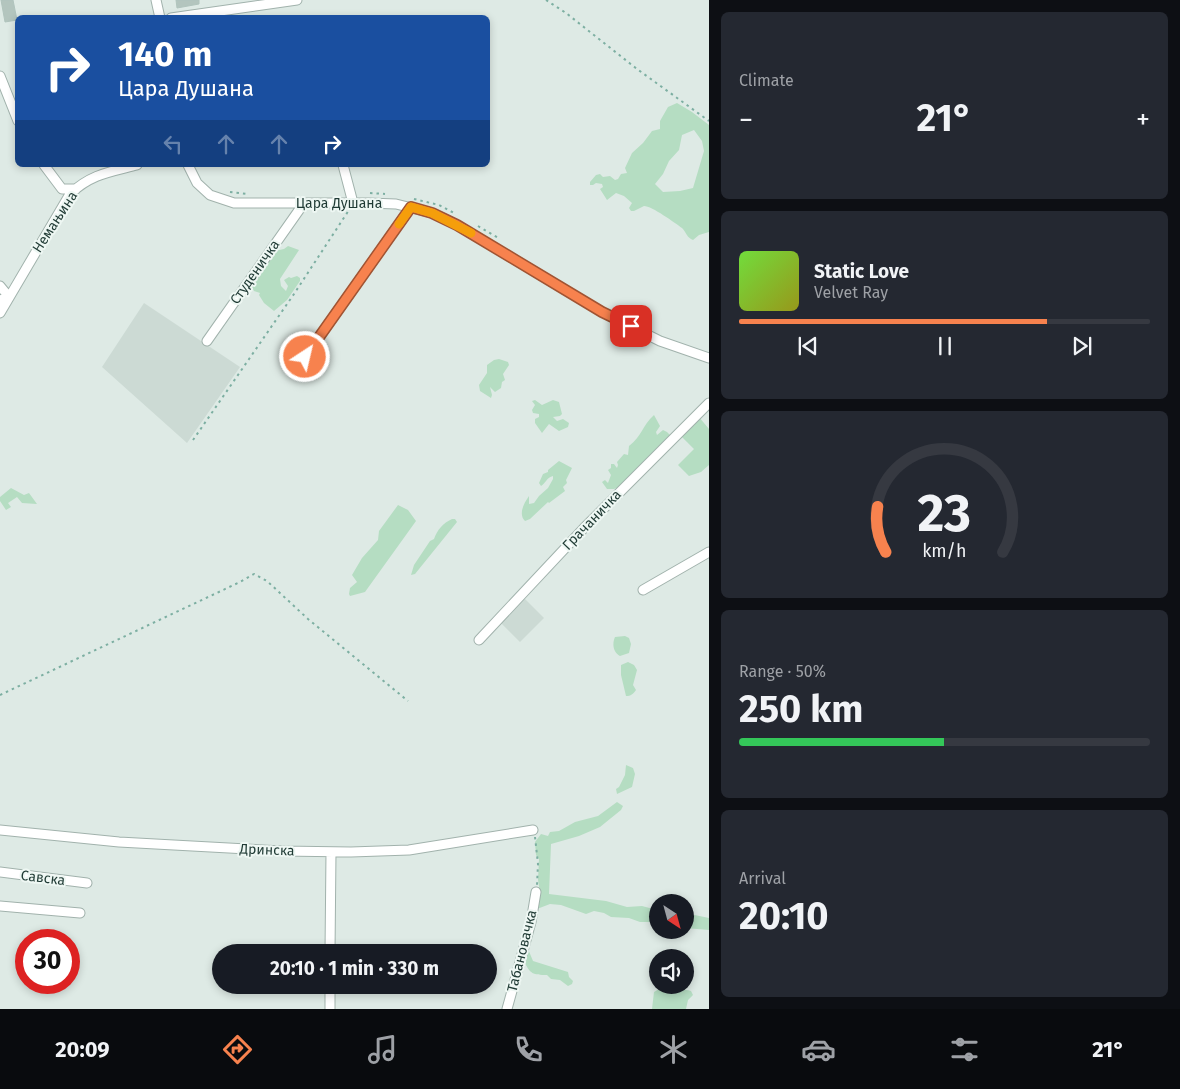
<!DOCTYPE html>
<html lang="en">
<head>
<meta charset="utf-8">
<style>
	:root { --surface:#171b24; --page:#242831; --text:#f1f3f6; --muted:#9ea1a6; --line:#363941; --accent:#f7824e }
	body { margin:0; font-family:"Fira Sans",sans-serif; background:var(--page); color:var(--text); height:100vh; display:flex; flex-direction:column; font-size:19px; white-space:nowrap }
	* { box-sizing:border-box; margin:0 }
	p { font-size:16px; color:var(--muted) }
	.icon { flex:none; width:28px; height:28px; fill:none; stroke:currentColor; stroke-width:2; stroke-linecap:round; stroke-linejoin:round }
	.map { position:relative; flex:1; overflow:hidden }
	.sheet { display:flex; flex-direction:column; gap:12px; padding:12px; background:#0d0f14; width:471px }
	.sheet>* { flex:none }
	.top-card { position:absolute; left:15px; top:15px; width:475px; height:152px; border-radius:8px; box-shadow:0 2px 8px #0003; background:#1a4fa0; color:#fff; overflow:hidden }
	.needle { width:32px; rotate:144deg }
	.tools { position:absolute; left:649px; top:894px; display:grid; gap:10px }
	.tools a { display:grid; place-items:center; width:45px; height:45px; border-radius:50%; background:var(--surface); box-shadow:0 2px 8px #0003; font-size:25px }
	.speed { position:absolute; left:15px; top:929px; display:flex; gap:10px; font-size:25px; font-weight:700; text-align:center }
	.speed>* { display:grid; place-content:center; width:65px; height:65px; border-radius:50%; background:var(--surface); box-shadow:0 2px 8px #0003; line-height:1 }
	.speed .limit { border:8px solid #d22; background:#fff; color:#111 }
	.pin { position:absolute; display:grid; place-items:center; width:42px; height:42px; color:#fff; margin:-21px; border-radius:10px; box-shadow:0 2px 8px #0006 }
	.me { position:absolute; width:55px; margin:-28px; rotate:35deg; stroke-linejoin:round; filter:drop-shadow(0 0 4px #0008) }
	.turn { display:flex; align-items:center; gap:18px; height:105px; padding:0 20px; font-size:22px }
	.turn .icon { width:65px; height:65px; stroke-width:2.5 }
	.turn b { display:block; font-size:35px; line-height:42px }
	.lanes { display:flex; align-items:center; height:48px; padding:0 20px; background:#0003; justify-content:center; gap:25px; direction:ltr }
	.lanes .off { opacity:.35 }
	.big { font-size:38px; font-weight:700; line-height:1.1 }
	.sheet .widget { flex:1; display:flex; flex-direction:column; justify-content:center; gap:8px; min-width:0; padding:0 18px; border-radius:8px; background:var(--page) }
	.sheet .dial { align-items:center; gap:0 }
	.dial svg { height:130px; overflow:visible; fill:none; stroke:var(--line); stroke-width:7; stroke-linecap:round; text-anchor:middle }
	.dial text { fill:var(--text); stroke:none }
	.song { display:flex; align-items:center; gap:15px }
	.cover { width:60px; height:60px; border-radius:8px; background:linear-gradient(135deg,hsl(100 70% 55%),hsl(60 70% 35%)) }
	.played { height:5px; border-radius:2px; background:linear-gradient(90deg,var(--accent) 75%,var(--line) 75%) }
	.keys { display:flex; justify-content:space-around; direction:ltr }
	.heat { display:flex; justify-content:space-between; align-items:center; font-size:28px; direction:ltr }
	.charge { height:8px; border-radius:4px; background:linear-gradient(90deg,#34c759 50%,var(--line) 0) }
	.trip { position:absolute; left:212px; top:944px; width:285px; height:50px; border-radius:25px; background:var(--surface); box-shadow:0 2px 8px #0003; font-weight:700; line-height:50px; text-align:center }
	.tabs { display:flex; height:80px; justify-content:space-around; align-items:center; background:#090b0e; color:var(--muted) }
	.tabs .icon { width:35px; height:35px }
	.tabs .selected { color:var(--accent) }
	.tabs b { font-size:22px; color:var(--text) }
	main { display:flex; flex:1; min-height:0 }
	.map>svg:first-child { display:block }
	.built { fill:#ccdad4 }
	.green { fill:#b5ddc2; fill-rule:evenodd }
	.building { fill:#b3c5be; stroke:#b0c4bd }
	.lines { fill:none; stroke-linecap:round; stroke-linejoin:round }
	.minor-casing { stroke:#a1b2ac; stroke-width:11 }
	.path { stroke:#7dafa2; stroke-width:2; stroke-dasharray:2.5 4; stroke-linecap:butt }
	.minor { stroke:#fff; stroke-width:9 }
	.route-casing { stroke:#a15433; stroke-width:12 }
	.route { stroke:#f7824e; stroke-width:9 }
	.slow { stroke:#f59e0b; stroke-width:9 }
	.labels { text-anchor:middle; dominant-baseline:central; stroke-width:4; stroke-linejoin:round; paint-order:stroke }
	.street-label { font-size:14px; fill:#1f3a34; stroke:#eef7f3 }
</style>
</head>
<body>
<main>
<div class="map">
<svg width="709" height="1009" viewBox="0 0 709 1009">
	<rect width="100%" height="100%" fill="#deeae5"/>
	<path class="built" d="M144 303 240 367 187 443 102 367Z
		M523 597 544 618 520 642 500 622Z"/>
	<path class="green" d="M677 103 692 112 709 125V232L699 235 693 240C687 238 686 232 682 228 675 223 652 206 644 206L634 211H631L629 208 632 203 624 196 616 193 607 200 600 189 603 187 602 184 596 183 593 185H590V182L596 175 600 174 603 177 610 176 615 180 618 179 621 174 627 173 625 168 632 153 643 143 652 131 660 129V121L668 107ZM694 130 702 141 704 151 693 188 680 191 663 192 655 184 663 174 669 161 679 150 682 135Z
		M288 246 299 250 280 279 281 286 286 291 288 286 284 280 289 277 291 278 297 276 300 278V281L287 300 274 311 264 303 259 295 260 293 254 291 252 287V283L275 251 284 249Z
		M499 359 508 362 509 365 503 374 505 380 502 382 501 388 495 392 490 387 492 395 491 398 480 391 479 385 487 373V365L494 360Z
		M535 400 542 405 553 400 559 402 562 414 560 416 553 417 557 421 563 419 569 423 568 427 559 431 549 424 542 433 535 423V419L539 417V414L533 413 532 410 535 405 532 401Z
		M654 415 660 426 656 432 657 435 663 430 667 432 672 437 621 486 614 489H607L602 482 605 480 608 483 611 475 608 470 611 468V464H614L617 468 618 465 617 462 624 454 628 455 629 446C642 436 642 426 654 415Z
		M699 417 709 429V465L701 472 689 476 678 465 694 449 681 436 690 425 694 426 695 421Z
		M559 461 572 468 566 480 567 483 563 487 565 491 549 503 548 502 530 519 525 521C518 514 524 503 529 496V504L534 503 539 496 548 488 553 479V476C547 477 545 484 541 486L539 483 543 474 548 472V470Z
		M11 488 24 495 29 493 37 504 22 503 17 497 8 503 11 507 6 510 0 501V497Z
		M398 505 408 510 416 521 365 592 350 596 349 594 350 588 357 582 352 575 362 558 378 540 379 531Z
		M452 519H455L457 522 415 574 411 575 414 565 430 541 434 539C437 530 443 523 452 519Z
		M625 636 629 638 631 644 629 653 620 656C613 652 612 644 615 637Z
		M628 662 634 665 637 670 633 685 636 690C633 694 631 696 626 696L621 675V665Z
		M626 765 633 768 635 774 632 787 617 794 616 789 619 787 625 775Z
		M617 802 623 806 621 810 600 827 579 836 551 844 549 894 606 901 627 907 642 906 657 910V922H640L629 918 611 917 604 913 594 911 586 914 561 905 550 904 537 909 540 893 538 880 539 859 536 855 535 842 541 834 548 836 550 832 559 831 575 822 598 816Z
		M685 913 709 918V930L685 928Z
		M528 949 533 961 568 972 569 977 573 981 572 984 568 986 560 980 551 979 547 975C533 975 530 974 524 961Z
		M659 989C670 992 680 988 691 991L693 995 688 1000 686 1009H652L654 992Z"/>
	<path class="building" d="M1 0H13L17 20 5 22Z
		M176 0H199V4L177 8Z"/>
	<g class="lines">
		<defs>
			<path id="minor" d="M156 0 160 18
				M171 18 297 0
				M0 76 18 121
				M44 165 62 189H76
				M188 165 197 183 210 195 234 203H369L396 204 432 213 457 225 602 312 660 341 709 358
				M343 165 353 203
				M0 286 9 297 0 300
				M0 313 70 194C91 174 110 172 137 165
				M207 341 304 203
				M305 357 411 207
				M643 590 709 552
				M479 640 584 528 709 403
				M0 830 119 842 282 851 351 852 409 850 533 830
				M0 872 87 883
				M0 906 80 913
				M330 952 331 852
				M330 1009V985
				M507 1009 531 922 536 892"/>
		</defs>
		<use href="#minor" class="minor-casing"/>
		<path class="path" d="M546 0 566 13 637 69 709 121
			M230 192 248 194
			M370 193 385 194
			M414 199 439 205 454 213
			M478 226 500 239
			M193 440 294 294 349 210
			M0 695 240 582 254 574 267 581 308 619 408 701
			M535 837 538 864 537 885"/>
		<use href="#minor" class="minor"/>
	</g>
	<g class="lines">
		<defs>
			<path id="route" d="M305 357 411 207 432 213 457 225 602 312 631 326"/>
		</defs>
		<use href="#route" class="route-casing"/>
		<use href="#route" class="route"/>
		<path class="slow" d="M399 224 411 207 432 213 471 233"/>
	</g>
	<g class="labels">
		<g class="street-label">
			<text x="339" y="203">Цара Душана</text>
			<text transform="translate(55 222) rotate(-57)">Немањина</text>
			<text transform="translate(255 272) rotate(-55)">Студеничка</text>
			<text transform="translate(592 520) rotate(-46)">Грачаничка</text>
			<text transform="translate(267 850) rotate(2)">Дринска</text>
			<text transform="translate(43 878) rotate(7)">Савска</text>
			<text transform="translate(522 951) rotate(-76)">Табановачка</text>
		</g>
	</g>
</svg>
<div class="tools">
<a><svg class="needle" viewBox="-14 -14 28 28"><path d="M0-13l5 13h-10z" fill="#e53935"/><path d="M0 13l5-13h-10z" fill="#9ea1a6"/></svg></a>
<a><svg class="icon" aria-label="sound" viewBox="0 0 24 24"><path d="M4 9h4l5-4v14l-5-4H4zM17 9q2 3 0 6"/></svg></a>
</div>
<div class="speed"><div class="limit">30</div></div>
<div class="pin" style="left:631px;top:326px;background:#d93025"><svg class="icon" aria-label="arrive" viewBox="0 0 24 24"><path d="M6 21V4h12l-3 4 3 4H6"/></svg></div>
<svg class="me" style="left:305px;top:357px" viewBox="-20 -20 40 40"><circle r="17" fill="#f7824e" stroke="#fff" stroke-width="3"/><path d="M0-11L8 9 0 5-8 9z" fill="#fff"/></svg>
<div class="trip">20:10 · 1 min · 330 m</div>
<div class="top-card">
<div class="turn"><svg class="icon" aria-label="right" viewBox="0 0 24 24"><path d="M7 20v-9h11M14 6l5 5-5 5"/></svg><div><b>140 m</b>Цара Душана</div></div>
<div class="lanes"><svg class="icon off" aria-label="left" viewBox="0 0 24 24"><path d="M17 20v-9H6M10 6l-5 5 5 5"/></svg><svg class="icon off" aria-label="ahead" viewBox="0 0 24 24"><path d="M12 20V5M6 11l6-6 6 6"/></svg><svg class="icon off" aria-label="ahead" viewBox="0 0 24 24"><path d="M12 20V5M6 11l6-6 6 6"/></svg><svg class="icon" aria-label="right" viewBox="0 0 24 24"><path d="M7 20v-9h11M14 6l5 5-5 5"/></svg></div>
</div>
</div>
<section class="sheet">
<div class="widget"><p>Climate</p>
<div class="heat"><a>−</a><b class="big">21°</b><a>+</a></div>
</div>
<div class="widget">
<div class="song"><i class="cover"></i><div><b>Static Love</b><p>Velvet Ray</p></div></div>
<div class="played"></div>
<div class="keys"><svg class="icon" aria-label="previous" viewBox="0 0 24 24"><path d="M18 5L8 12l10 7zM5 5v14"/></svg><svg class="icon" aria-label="pause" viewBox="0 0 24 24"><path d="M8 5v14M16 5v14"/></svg><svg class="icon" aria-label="next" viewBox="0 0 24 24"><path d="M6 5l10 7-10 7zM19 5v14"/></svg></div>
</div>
<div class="widget dial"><svg viewBox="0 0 100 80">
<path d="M14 69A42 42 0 1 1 86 69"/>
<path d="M14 69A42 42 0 0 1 9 41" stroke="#f7824e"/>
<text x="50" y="56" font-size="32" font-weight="700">23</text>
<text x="50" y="72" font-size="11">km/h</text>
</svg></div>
<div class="widget"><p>Range · 50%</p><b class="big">250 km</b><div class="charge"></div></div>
<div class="widget"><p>Arrival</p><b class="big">20:10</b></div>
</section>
</main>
<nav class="tabs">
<b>20:09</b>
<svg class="icon selected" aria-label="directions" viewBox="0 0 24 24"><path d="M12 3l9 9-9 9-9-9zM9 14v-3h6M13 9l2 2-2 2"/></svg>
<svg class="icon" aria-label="music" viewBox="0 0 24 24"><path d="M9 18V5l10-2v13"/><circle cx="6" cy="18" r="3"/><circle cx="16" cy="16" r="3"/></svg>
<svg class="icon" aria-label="phone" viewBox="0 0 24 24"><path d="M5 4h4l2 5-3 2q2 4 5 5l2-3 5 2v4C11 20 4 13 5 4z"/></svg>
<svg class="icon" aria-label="climate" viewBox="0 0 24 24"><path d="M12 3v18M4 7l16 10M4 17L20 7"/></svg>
<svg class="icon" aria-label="car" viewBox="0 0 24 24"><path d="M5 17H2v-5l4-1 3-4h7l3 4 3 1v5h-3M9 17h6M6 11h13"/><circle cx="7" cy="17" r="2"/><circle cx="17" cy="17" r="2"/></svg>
<svg class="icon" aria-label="filters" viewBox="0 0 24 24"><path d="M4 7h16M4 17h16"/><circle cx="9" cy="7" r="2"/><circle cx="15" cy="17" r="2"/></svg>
<b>21°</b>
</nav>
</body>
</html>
